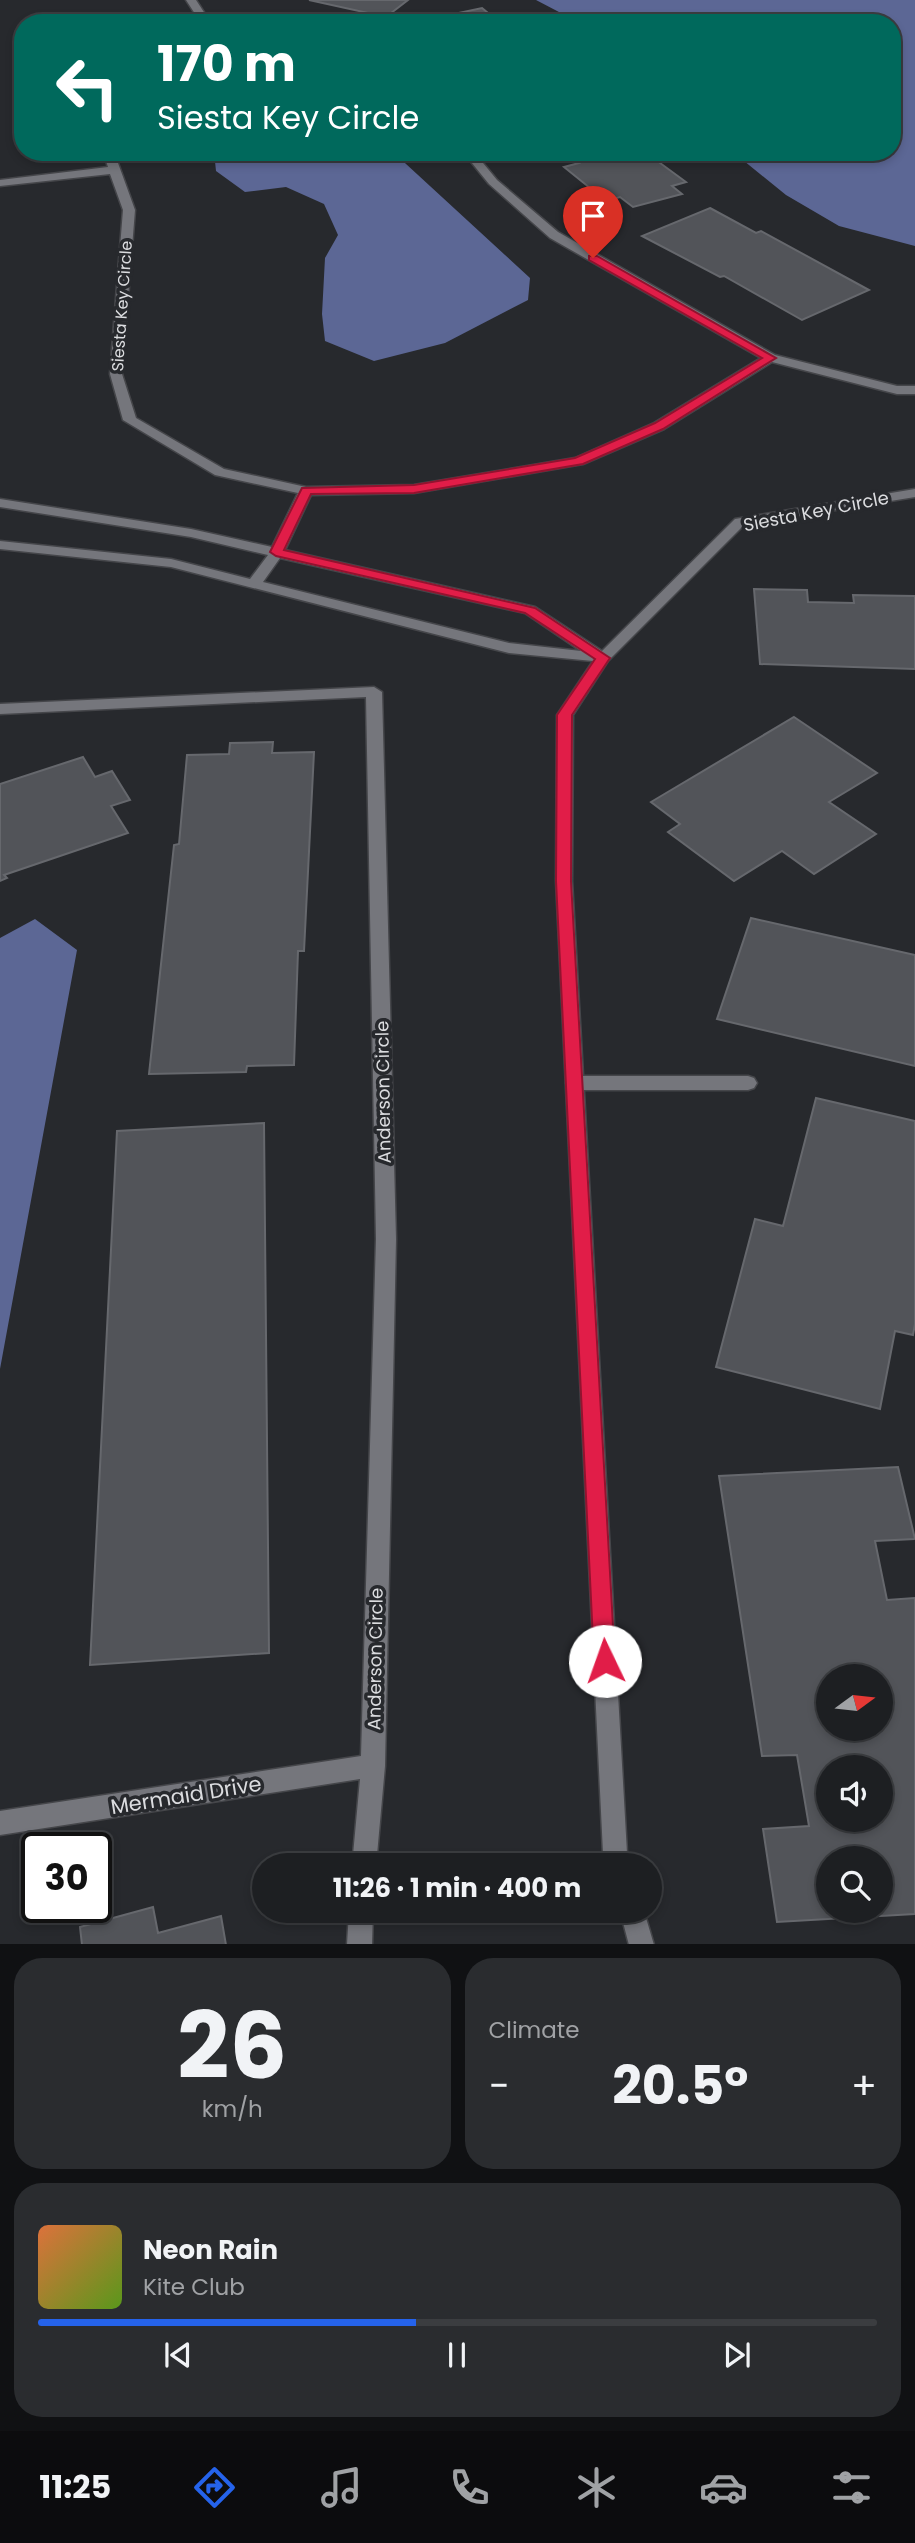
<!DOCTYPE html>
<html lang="en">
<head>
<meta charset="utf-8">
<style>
	:root { --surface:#1d1f22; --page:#2a2c2f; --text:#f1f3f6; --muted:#a0a2a5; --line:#3b3d40; --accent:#2563eb }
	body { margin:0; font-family:Poppins,sans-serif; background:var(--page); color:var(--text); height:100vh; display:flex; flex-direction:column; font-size:26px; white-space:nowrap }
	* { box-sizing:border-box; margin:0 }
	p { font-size:23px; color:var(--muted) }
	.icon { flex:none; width:38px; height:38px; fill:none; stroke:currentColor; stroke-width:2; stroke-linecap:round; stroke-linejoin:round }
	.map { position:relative; height:1944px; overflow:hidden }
	.sheet { display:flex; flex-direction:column; gap:14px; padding:14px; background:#101113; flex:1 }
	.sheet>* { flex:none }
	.hud { position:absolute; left:14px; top:14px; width:887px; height:147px; border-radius:28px; box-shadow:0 4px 10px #0003,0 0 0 2px var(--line); background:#00695c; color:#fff; overflow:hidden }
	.needle { width:46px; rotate:75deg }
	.controls { position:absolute; left:816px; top:1664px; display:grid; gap:14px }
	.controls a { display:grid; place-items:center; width:77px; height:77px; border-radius:50%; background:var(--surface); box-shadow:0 4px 10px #0003,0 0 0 2px var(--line); font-size:35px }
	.speed { position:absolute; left:21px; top:1832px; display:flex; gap:14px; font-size:35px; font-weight:700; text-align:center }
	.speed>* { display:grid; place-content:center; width:91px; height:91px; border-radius:50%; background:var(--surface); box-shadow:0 4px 10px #0003,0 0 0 2px var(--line); line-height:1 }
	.speed .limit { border:4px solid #111; border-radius:10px; background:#fff; color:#111 }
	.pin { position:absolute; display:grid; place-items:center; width:60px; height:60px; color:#fff; margin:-72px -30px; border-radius:50% 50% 50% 0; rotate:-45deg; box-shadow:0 0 7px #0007 }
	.pin .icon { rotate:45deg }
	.me { position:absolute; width:77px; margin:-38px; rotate:357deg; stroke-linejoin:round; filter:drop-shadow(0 0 5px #0008) }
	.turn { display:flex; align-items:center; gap:24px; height:147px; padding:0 28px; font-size:32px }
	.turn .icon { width:91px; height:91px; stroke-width:2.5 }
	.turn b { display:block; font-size:49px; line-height:60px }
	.big { font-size:52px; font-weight:700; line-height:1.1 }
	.sheet .tile { flex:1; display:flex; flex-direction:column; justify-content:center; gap:10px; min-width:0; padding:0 24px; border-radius:28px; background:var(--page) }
	.sheet .dial { align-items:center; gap:0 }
	.dial b { font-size:91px; line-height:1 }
	.song { display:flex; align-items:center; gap:21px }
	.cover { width:84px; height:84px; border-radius:10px; background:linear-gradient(135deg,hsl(20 70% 55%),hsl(90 70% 35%)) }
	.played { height:7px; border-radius:4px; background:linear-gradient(90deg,var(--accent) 45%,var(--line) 45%) }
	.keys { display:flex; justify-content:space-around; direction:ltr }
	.heat { display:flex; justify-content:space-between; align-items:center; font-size:38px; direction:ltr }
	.sheet .tiles { flex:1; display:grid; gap:14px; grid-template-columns:1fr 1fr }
	.tile:last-child { grid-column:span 2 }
	.trip { position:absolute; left:252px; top:1853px; width:410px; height:70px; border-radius:35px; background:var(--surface); box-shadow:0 4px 10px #0003,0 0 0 2px var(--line); font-weight:700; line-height:70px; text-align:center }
	.tabs { display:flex; height:112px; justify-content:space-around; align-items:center; background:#0c0c0e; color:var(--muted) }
	.tabs .icon { width:49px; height:49px }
	.tabs .selected { color:var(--accent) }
	.tabs b { font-size:32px; color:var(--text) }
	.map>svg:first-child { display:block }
	.water { fill:#5c6795 }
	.building { fill:#525459; stroke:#66686d; stroke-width:2; fill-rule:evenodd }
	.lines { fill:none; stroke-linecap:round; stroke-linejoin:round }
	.lane-casing { stroke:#45464a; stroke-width:3 }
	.street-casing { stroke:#45464a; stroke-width:3 }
	.lane { fill:#75767c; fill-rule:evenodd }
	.street { fill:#75767c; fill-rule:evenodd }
	.route { fill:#e11d48; stroke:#92132f; stroke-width:2 }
	.labels { text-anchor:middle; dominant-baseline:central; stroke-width:7; stroke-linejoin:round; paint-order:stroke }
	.far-street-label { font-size:16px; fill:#dbdcdf; stroke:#27292d }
	.street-label { font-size:18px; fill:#dbdcdf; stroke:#27292d }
	.near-street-label { font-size:21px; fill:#dbdcdf; stroke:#27292d }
</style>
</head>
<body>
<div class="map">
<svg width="915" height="1945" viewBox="0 0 915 1945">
	<rect width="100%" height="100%" fill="#27292d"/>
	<path class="water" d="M536 0H915V246L839 226 786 195 733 152H892V23H580Z
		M214 152H393L530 278 528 300 445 343 374 361 325 341 322 314 325 258 338 235 324 204 286 187 245 192 216 171Z
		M35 919 77 950 0 1369V938Z"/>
	<path class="building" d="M309 0H408L386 17Z
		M482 8 499 22 411 23Z
		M566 152H645L686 182 672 186 682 194 633 207 620 197 606 201 564 167 579 163Z
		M710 208 756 233 761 231 869 290 802 320 724 276 720 277 642 236Z
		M754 589 807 590 808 602 854 603 853 595 915 596V669L760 664Z
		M794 717 877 773 829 802 876 834 814 874 782 851 734 881 668 832 680 824 651 802Z
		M273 742 272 753 314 752 304 951H298L294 1065 247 1066 246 1072 149 1074 174 845 179 844 187 755 229 754 230 743Z
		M83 757 95 777 112 771 130 800 111 806 128 833 4 875 7 878 0 881V784Z
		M751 918 915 955V1066L717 1019Z
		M816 1098 915 1121V1324L913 1335 895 1331 880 1409 716 1367 755 1219 783 1226Z
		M264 1123 269 1653 90 1665 117 1131Z
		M898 1467 915 1539 875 1541 887 1600 915 1598V1914L777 1922 763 1829 809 1826 797 1755 762 1756 719 1476ZM828 1676H880V1729H828ZM828 1768H880V1820H828ZM828 1858H880V1911H828Z
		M153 1907 158 1933 221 1916 226 1945H82L80 1927Z"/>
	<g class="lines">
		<defs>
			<path id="lane" d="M575 1076H748L754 1078 757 1083 754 1088 748 1090H575L569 1088 566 1083 569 1078Z"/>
			<path id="street" d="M186 0H196L211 23H201Z
				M103 152H114L135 210 122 374 136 418 224 469 306 487 414 485 575 458 654 423 761 358 550 238 489 184 463 152H474L497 180 558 232 775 355 897 386H915V394H897L772 362 664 429 583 464 414 493 311 495 285 550 535 607 602 651 735 519 915 489V497L744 525 608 661 573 715 572 881 627 1853 630 1866H606L603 1853 556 881 557 715 593 661 509 653 171 567 0 549V541L171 559 250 579 268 555 191 537 0 507V499L191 529 272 547 298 493 215 475 123 420 110 374 123 210 110 174 0 186V180L108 167ZM280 558 525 613 581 651 509 643 263 582Z
				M374 687 382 692 396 1239 385 1766 376 1866H352L360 1779 0 1835V1811L361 1756 376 1239 366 697 0 714V704Z
				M349 1911H373L372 1945H347Z
				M620 1911H644L654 1945H629Z"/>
		</defs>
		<use href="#lane" class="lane-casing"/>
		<use href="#street" class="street-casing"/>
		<use href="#lane" class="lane"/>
		<use href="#street" class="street"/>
	</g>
	<path class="route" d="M589 256H597L776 358 663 429 583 464 414 493 311 494 284 550 535 608 610 658 572 715 571 881 615 1661 612 1667 605 1670 597 1667 594 1661 556 881 557 715 595 659 525 613 276 556 270 552 302 488 414 485 575 458 655 423 762 358 589 260Z"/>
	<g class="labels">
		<g class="far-street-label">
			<text transform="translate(122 306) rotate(-86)">Siesta Key Circle</text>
		</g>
		<g class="street-label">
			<text transform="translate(816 511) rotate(-11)">Siesta Key Circle</text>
			<text transform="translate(383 1092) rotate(-91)">Anderson Circle</text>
			<text transform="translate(375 1659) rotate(-89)">Anderson Circle</text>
		</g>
		<g class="near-street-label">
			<text transform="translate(186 1795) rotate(-9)">Mermaid Drive</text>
		</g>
	</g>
</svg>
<div class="controls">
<a><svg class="needle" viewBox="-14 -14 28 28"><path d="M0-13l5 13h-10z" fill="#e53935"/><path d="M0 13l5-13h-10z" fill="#a0a2a5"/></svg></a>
<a><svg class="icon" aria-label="sound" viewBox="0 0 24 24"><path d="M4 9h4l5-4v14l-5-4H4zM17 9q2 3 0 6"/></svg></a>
<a><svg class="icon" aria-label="search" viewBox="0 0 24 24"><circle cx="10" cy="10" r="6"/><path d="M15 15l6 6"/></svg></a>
</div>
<div class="speed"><div class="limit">30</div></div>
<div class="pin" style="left:593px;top:258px;background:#d93025"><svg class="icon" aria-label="arrive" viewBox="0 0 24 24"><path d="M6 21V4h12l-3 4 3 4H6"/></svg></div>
<svg class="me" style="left:605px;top:1661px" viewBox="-20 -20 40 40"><circle r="19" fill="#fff"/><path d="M0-13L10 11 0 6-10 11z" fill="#e11d48"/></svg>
<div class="trip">11:26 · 1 min · 400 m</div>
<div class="hud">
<div class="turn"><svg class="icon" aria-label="left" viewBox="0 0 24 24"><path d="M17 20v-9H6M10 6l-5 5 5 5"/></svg><div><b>170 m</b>Siesta Key Circle</div></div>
</div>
</div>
<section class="sheet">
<div class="tiles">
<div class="tile dial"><b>26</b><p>km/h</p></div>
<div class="tile"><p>Climate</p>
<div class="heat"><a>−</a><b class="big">20.5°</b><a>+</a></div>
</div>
<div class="tile">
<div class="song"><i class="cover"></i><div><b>Neon Rain</b><p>Kite Club</p></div></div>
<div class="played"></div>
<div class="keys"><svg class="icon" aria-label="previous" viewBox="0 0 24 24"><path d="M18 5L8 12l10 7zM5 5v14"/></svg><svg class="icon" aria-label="pause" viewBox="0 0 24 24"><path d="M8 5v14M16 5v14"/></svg><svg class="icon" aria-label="next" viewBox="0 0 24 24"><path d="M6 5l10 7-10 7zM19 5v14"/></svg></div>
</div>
</div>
</section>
<nav class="tabs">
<b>11:25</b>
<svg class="icon selected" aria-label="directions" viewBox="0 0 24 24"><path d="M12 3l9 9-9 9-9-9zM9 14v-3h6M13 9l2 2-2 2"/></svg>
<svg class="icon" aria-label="music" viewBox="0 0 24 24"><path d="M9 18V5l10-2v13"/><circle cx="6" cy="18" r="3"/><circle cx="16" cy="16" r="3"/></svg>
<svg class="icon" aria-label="phone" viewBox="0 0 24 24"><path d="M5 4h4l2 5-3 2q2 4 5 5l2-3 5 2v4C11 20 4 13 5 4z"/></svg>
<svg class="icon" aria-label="climate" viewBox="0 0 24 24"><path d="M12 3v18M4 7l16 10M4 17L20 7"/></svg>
<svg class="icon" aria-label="car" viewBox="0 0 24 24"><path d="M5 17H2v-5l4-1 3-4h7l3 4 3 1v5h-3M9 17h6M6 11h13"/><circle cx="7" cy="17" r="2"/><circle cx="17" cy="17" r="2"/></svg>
<svg class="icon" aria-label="filters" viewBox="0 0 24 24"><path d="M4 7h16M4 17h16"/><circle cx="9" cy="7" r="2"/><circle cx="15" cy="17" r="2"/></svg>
</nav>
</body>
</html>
